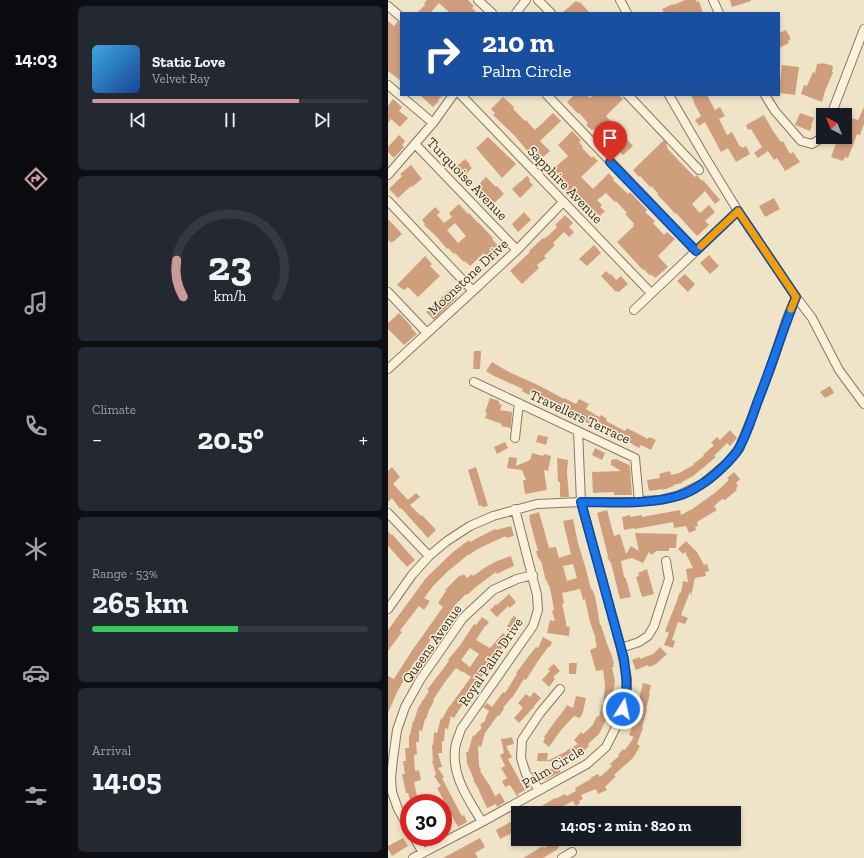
<!DOCTYPE html>
<html lang="en">
<head>
<meta charset="utf-8">
<style>
	:root { --surface:#171b24; --page:#242831; --text:#f1f3f6; --muted:#9ea1a6; --line:#363941; --accent:#cc999b }
	body { margin:0; font-family:"Zilla Slab",serif; background:var(--page); color:var(--text); height:100vh; display:flex; flex-direction:column; font-size:15px; white-space:nowrap }
	* { box-sizing:border-box; margin:0 }
	p { font-size:13px; color:var(--muted) }
	.icon { flex:none; width:22px; height:22px; fill:none; stroke:currentColor; stroke-width:2; stroke-linecap:round; stroke-linejoin:round }
	.map { position:relative; flex:1; overflow:hidden }
	.details { display:flex; flex-direction:column; gap:6px; padding:6px; background:#0d0f14; width:316px }
	.details>* { flex:none }
	.guide { position:absolute; left:12px; top:12px; width:380px; height:84px; border-radius:0px; box-shadow:0 2px 6px #0003; background:#1a4fa0; color:#fff; overflow:hidden }
	.needle { width:26px; rotate:318deg }
	.fabs { position:absolute; left:428px; top:108px; display:grid; gap:8px }
	.fabs a { display:grid; place-items:center; width:36px; height:36px; border-radius:0px; background:var(--surface); box-shadow:0 2px 6px #0003; font-size:20px }
	.speed { position:absolute; left:12px; top:794px; display:flex; gap:8px; font-size:20px; font-weight:700; text-align:center }
	.speed>* { display:grid; place-content:center; width:52px; height:52px; border-radius:50%; background:var(--surface); box-shadow:0 2px 6px #0003; line-height:1 }
	.speed .limit { border:6px solid #d22; background:#fff; color:#111 }
	.pin { position:absolute; display:grid; place-items:center; width:34px; height:34px; color:#fff; margin:-41px -17px; border-radius:50% 50% 50% 0; rotate:-45deg; box-shadow:0 0 4px #0007 }
	.pin .icon { rotate:45deg }
	.me { position:absolute; width:44px; margin:-22px; rotate:10deg; stroke-linejoin:round; filter:drop-shadow(0 0 3px #0008) }
	.turn { display:flex; align-items:center; gap:14px; height:84px; padding:0 16px; font-size:18px }
	.turn .icon { width:52px; height:52px; stroke-width:2.5 }
	.turn b { display:block; font-size:28px; line-height:34px }
	.big { font-size:30px; font-weight:800; line-height:1.1 }
	.details .widget { flex:1; display:flex; flex-direction:column; justify-content:center; gap:6px; min-width:0; padding:0 14px; border-radius:6px; background:var(--page) }
	.details .dial { align-items:center; gap:0 }
	.dial svg { height:104px; overflow:visible; fill:none; stroke:var(--line); stroke-width:7; stroke-linecap:round; text-anchor:middle }
	.dial text { fill:var(--text); stroke:none }
	.song { display:flex; align-items:center; gap:12px }
	.cover { width:48px; height:48px; border-radius:6px; background:linear-gradient(135deg,hsl(200 70% 55%),hsl(220 70% 35%)) }
	.played { height:4px; border-radius:2px; background:linear-gradient(90deg,var(--accent) 75%,var(--line) 75%) }
	.keys { display:flex; justify-content:space-around; direction:ltr }
	.heat { display:flex; justify-content:space-between; align-items:center; font-size:22px; direction:ltr }
	.charge { height:6px; border-radius:3px; background:linear-gradient(90deg,#34c759 53%,var(--line) 0) }
	.trip { position:absolute; left:123px; top:806px; width:230px; height:40px; border-radius:0px; background:var(--surface); box-shadow:0 2px 6px #0003; font-weight:800; line-height:40px; text-align:center }
	main { display:flex; flex:1; min-height:0 }
	.dock { display:flex; flex-direction:column; width:72px; justify-content:space-around; align-items:center; background:#090b0e; color:var(--muted) }
	.dock .icon { width:28px; height:28px }
	.dock .current { color:var(--accent) }
	.dock b { font-size:18px; color:var(--text) }
	.map>svg:first-child { display:block }
	.building { fill:#cf9f7d; fill-rule:evenodd }
	.lines { fill:none; stroke-linecap:round; stroke-linejoin:round }
	.street-casing { stroke:#8d765c; stroke-width:10 }
	.street { stroke:#faf1dc; stroke-width:8 }
	.route-casing { stroke:#114b97; stroke-width:10 }
	.route { stroke:#1a73e8; stroke-width:7 }
	.slow { stroke:#f59e0b; stroke-width:7 }
	.labels { text-anchor:middle; dominant-baseline:central; stroke-width:3; stroke-linejoin:round; paint-order:stroke }
	.street-label { font-size:14px; fill:#3d2e20; stroke:#f7eed8 }
</style>
</head>
<body>
<main>
<nav class="dock">
<b>14:03</b>
<svg class="icon current" aria-label="directions" viewBox="0 0 24 24"><path d="M12 3l9 9-9 9-9-9zM9 14v-3h6M13 9l2 2-2 2"/></svg>
<svg class="icon" aria-label="music" viewBox="0 0 24 24"><path d="M9 18V5l10-2v13"/><circle cx="6" cy="18" r="3"/><circle cx="16" cy="16" r="3"/></svg>
<svg class="icon" aria-label="phone" viewBox="0 0 24 24"><path d="M5 4h4l2 5-3 2q2 4 5 5l2-3 5 2v4C11 20 4 13 5 4z"/></svg>
<svg class="icon" aria-label="climate" viewBox="0 0 24 24"><path d="M12 3v18M4 7l16 10M4 17L20 7"/></svg>
<svg class="icon" aria-label="car" viewBox="0 0 24 24"><path d="M5 17H2v-5l4-1 3-4h7l3 4 3 1v5h-3M9 17h6M6 11h13"/><circle cx="7" cy="17" r="2"/><circle cx="17" cy="17" r="2"/></svg>
<svg class="icon" aria-label="filters" viewBox="0 0 24 24"><path d="M4 7h16M4 17h16"/><circle cx="9" cy="7" r="2"/><circle cx="15" cy="17" r="2"/></svg>
</nav>
<section class="details">
<div class="widget">
<div class="song"><i class="cover"></i><div><b>Static Love</b><p>Velvet Ray</p></div></div>
<div class="played"></div>
<div class="keys"><svg class="icon" aria-label="previous" viewBox="0 0 24 24"><path d="M18 5L8 12l10 7zM5 5v14"/></svg><svg class="icon" aria-label="pause" viewBox="0 0 24 24"><path d="M8 5v14M16 5v14"/></svg><svg class="icon" aria-label="next" viewBox="0 0 24 24"><path d="M6 5l10 7-10 7zM19 5v14"/></svg></div>
</div>
<div class="widget dial"><svg viewBox="0 0 100 80">
<path d="M14 69A42 42 0 1 1 86 69"/>
<path d="M14 69A42 42 0 0 1 9 41" stroke="#cc999b"/>
<text x="50" y="56" font-size="32" font-weight="700">23</text>
<text x="50" y="72" font-size="11">km/h</text>
</svg></div>
<div class="widget"><p>Climate</p>
<div class="heat"><a>−</a><b class="big">20.5°</b><a>+</a></div>
</div>
<div class="widget"><p>Range · 53%</p><b class="big">265 km</b><div class="charge"></div></div>
<div class="widget"><p>Arrival</p><b class="big">14:05</b></div>
</section>
<div class="map">
<svg width="476" height="858" viewBox="0 0 476 858">
	<rect width="100%" height="100%" fill="#f0e4c8"/>
	<path class="building" d="M39 0H80L86 6 84 8 89 13H62L51 3 42 13H29L37 5 36 3Z
		M297 0H308L309 2 311 1 315 13H276L274 9 285 4V5Z
		M342 0H363V1L344 7Z
		M188 1 191 3 192 2 202 13H174Z
		M0 21 6 26 10 21 13 24V81L0 71Z
		M398 30 403 39 400 41 401 43 391 48V33Z
		M431 63 434 64 435 63 445 66 444 72H445L444 75 437 91 434 102 413 94 416 85 419 86 425 72 427 73 429 64H431Z
		M394 65 411 67 407 95 391 93V81H392Z
		M32 95H55L50 100 51 101 45 107Z
		M186 95H199L202 98 205 95H231L235 99 218 116 245 146 235 155 232 152 230 154 205 129 204 130 198 125 200 123 191 113 190 114 179 102Z
		M303 95H319L327 110 332 107 337 116 331 119 339 135 344 132 352 147 353 146 354 148 358 146 362 154 348 162 340 148 333 152 317 122 311 126 307 120 313 116 305 101H306Z
		M115 97 126 107 125 109 137 121 138 120 147 130 165 113 173 121 152 141 162 151 155 157 153 155 147 160 126 135 105 115 107 113 103 109Z
		M5 99 14 107 11 111 20 118 12 127 3 119 0 123V106Z
		M476 107V124L472 135 469 134 460 158 457 157 455 161 443 157 448 144 447 143 449 137 451 138 452 137H457V116L470 120Z
		M412 113 426 118 423 126H424L422 131 407 125Z
		M376 115 385 131 393 142 395 141 402 154 405 152 412 162 397 171 389 158 386 160 380 151 370 158 366 153 374 147 363 129 360 130 358 125Z
		M184 131 193 140 191 142 195 147 194 148 204 158 205 156 210 161 193 177 205 189 221 173 226 179 225 180 240 194 242 192 259 210 257 212 267 221 265 223 276 235 279 232 287 239 270 256 280 267 267 278 265 275 264 276 262 274 261 275 256 269 255 270 229 242 246 226 245 224H246L237 214 239 213 228 201 227 202 218 193 209 200 214 205 212 207 217 211 212 216 210 214 208 216 206 214 203 217 189 203 190 202 172 183V182L167 176 168 175 165 172 166 170 165 169 180 156 170 145Z
		M11 135 17 141 14 145 16 147 6 158 0 152V147Z
		M100 137 128 164 114 178 88 148Z
		M276 140 279 144 278 145 280 147 279 148 292 162 307 177 309 175 314 181 315 180 332 200 327 204 317 191 304 204 312 213 321 205 327 212 317 221 321 225 309 236 288 213 287 214 283 209 269 194 270 193 263 186 262 187 252 176 251 177 245 170Z
		M77 159 82 164 81 165 84 168 75 177 67 168Z
		M23 165 34 179 24 187 23 186 10 198 1 189 14 176 12 174Z
		M139 176 142 179 141 181 145 185 132 198 124 189Z
		M98 177 108 187 109 186 116 194 103 206 90 191 91 190 88 187Z
		M386 198 392 209 377 217 371 206Z
		M71 204 80 214 81 213 90 223H91L105 238 104 239 115 251 104 262 96 253 82 266 77 261 76 262 67 253 66 254 60 248 59 249 48 236 36 225 37 224 34 220 47 207 52 212 49 215 56 223 64 217 61 213ZM67 223 78 236 70 243 59 230Z
		M136 212 143 220 130 232 124 224Z
		M177 215 185 223 181 227 186 232 181 237 176 232 165 243 167 245 156 256 158 258 149 265 151 268 134 284 122 271 142 252 141 251 155 238 156 239 159 236V237L169 227 167 225Z
		M0 219 14 234 5 242 4 241 3 243 0 240Z
		M206 245 213 253 199 266 191 259Z
		M321 255 331 266 322 274 312 263Z
		M37 256 44 264 42 266 52 276 30 297 20 287 16 290 9 285Z
		M218 271 222 275 223 274 228 280 233 276 240 284 231 292 229 291 228 292 213 276Z
		M297 274 307 284 300 292 289 281Z
		M62 289 69 297 46 320 38 312Z
		M11 313 24 327 23 328 29 334 16 345 0 329V323Z
		M86 351H93L92 369H85Z
		M104 362 121 372 152 386 176 399V398L188 404 191 399 201 404 198 409 211 417 213 415 219 419 218 421 237 431 239 428 260 439 261 437 268 440 263 450 253 445 251 448 239 441 238 442 227 435V436L220 433 221 432 203 422 202 424 193 419V420L153 399 142 393 141 395 134 391 135 389 104 375 98 371Z
		M442 386 446 393 437 398 432 392Z
		M102 398 111 401V404L114 405 112 410 124 412 123 428 113 426 114 424 97 418 99 413 97 412Z
		M342 430 349 438 342 446 339 443 326 456 328 457 316 467 305 476 294 482V483L285 485 286 486 275 490V489L261 491 259 480 272 478 271 474 282 471 283 475 291 473 306 465 305 464 316 456 315 455 326 445 323 443 329 437 332 440Z
		M150 435 160 437 158 445 148 442Z
		M117 442 120 448 109 454 106 447Z
		M207 448 217 453 214 460 204 455Z
		M144 453 155 456 156 454 163 456 160 471 156 470 159 490 137 494 135 480H138L134 470 119 468 121 457 129 458 128 466 142 460Z
		M169 458 180 460 179 472 181 497H172V482H170Z
		M228 459 241 465 242 467 244 495H226V492L205 493 204 472 233 471 223 465V460Z
		M4 467 12 477 5 484 20 500 28 493 32 497 22 505 33 516 34 515 48 530 40 538 13 508 12 509 4 498 0 502V471Z
		M88 467 100 506 94 507V505L91 506 80 470Z
		M346 472 352 479 348 483 350 486 348 488 349 490 337 500 334 499 326 506 329 510 309 522 310 526 307 527 308 530 301 533 298 526 286 528 285 522 247 529 246 528 236 530 234 517 242 515V517L254 515V517L292 510 293 515 302 510H303L328 492 341 480 339 478Z
		M219 510 226 536 232 534 238 554 243 546 251 551 247 533 289 534 288 548H281V551H268L264 555 261 552 255 563 244 558 233 561 236 577H237L238 579 243 597 232 599 223 563 219 557 220 556 209 513Z
		M151 512 161 548 168 547 171 558 183 554 175 521 185 519 190 543 197 566 203 589H204L207 596 212 625H213L219 644 224 656 226 664H225L226 667H224L227 681 223 704 221 714 211 734 200 744 201 746 194 753 178 762 149 761 150 753H160L159 761 179 751V750L190 744 186 740 193 732 195 734 204 726 209 716 211 717 214 704H215L217 685 215 670 208 671 202 650 209 647 207 639H208L202 622 197 599 195 600 192 589 174 593 176 603 174 604 178 622V626L182 627 181 636 159 633 162 620 167 621 164 611 166 610 164 598 161 585H160L159 580 158 581 153 561H152L151 558H150L148 551H150L141 518H142L141 515ZM185 564 189 578 179 581 175 566Z
		M123 526 126 536 118 538V536L100 544 88 550 81 555V554L59 572 45 586 36 598 42 601 36 610 31 606 14 628 12 631 14 632 0 651V630L38 578 65 552 81 540 82 542 107 529 108 530Z
		M0 531 3 535 4 534 17 549 27 560 19 567 0 546Z
		M298 541 309 552 316 565 319 564 321 571 317 572 318 576 307 578 303 596 302 592 293 615 300 618 297 624 290 622 284 640 287 641 285 648 276 645 281 633 277 631 290 598V597L292 592 293 593 295 581 300 582 298 569 305 568 297 552 295 554 290 549Z
		M123 556 126 566 119 569 109 574 108 572 89 586 79 595 78 594 68 604 28 661H27L9 692 0 713V676L6 679 23 652 55 607 50 603 58 591 57 590 72 575 73 576 76 574 79 578 84 574 85 576 98 567 109 561Z
		M259 569 266 594 254 597 248 577 251 576 250 573Z
		M121 594 128 602 122 608 120 606 109 617 102 610 108 604 109 605Z
		M126 616 134 622 125 633 119 626 122 622H121Z
		M94 617 101 622 98 626H97L88 640 102 648 115 633 122 638 109 654 110 655 102 667 103 668 99 675 96 673 86 689 71 710 66 718 63 716 60 729 57 728 56 741H54V753H50L54 767 50 768 56 777 54 778 68 805 74 816 76 815 79 822 70 827 49 788 53 786 46 776 48 775 44 761H45L44 745H45L46 732 49 733 53 718 54 719 62 705V706L83 677 74 671V672L68 668 57 682 45 700 46 701 41 710 38 719H37L34 731 31 730V742H28L29 754 26 755 27 771 31 770 33 780 26 782 29 796 31 795 34 803H23L20 793H18L14 774H17L15 761H18L17 748H21V735H22L25 721H26L30 708 41 691 39 690 61 661 60 660 73 644 86 624 88 625ZM82 648 91 654 82 667 73 660Z
		M155 637 164 642 162 647 161 646 150 661 138 680 136 679 124 698V697L115 708 116 709 111 716 110 715 97 733 93 747 90 746 91 766 93 770 92 771 102 786 107 796 112 793 117 802 109 807 108 804 99 808 91 791V790L85 780H86L79 763 78 752H80L85 735 86 736 94 728 92 725 98 720 97 719 101 711 95 707 99 703 104 707 115 692 117 693 129 674 128 673 141 656 148 647 150 648Z
		M272 647 279 654 268 664 261 667 260 665 248 670 244 660 252 657V659L265 654Z
		M181 663H189L188 674H181Z
		M166 664 172 671 165 677 167 679 161 687 154 680 162 671 160 669Z
		M255 683 263 685 261 694H262L258 709H259L254 728H255L249 744 252 746 245 758 226 775 228 776 217 787 219 790 210 794 208 789 193 795 195 799 191 801 192 803 188 806 185 801 162 813H142L167 798V799L177 794 178 796 188 791 187 788 203 779 202 778 210 774 212 777 224 766 222 764 231 756 230 755 235 749 237 750 246 737 241 735 247 719H248L253 700 251 699Z
		M146 692 153 698 146 706V707L131 723 126 718 135 708 130 703 138 694 142 697Z
		M188 696 198 698 195 712 192 718 186 716 173 730 161 747 155 742 157 738 156 737 168 720 173 714 179 705 185 708Z
		M124 737 126 744 118 746 124 757 120 759 137 790 130 794V796H129L122 785 117 787 114 781 119 778 113 768 117 766 112 755 116 753 113 739 114 738 115 739Z
		M169 766 173 772 156 780 153 774Z
		M130 818V830L112 839 108 830Z
		M15 838 20 846 4 856 0 849V846Z
		M92 838 97 847 87 853 90 858H55Z
		M170 839H181L170 845 171 847 169 848 170 849 155 858H135L155 846 156 848Z"/>
	<g class="lines">
		<defs>
			<path id="street" d="M90 0 104 13
				M150 0 163 13
				M232 0 239 13
				M325 0 331 13
				M0 6 13 17
				M128 13 138 0
				M0 85 45 123
				M73 95 263 293
				M159 95 308 251
				M240 95 311 170
				M281 95 317 157 350 211 408 297 424 318 451 370 476 404
				M377 95 387 111 413 141 424 144 435 137V136
				M443 115 476 29
				M27 144 129 250
				M0 175 45 123 65 95
				M0 201 85 291
				M0 292 39 333
				M246 310 350 211
				M0 369 85 291 129 250 175 202
				M86 382 247 458 251 501
				M127 438 131 403
				M0 513 41 556
				M0 609 24 575 41 556 59 541 82 526 105 516 149 504 193 502H235L273 500 291 495 314 484 338 464 351 449 362 422 383 367 399 318 408 297
				M233 648 251 642 260 636 266 626 281 579 278 561
				M152 790 138 774 133 758 134 740 152 713 172 689
				M94 822C81 800 64 777 67 750 67 743 71 736 73 729L145 626 150 610 149 595 127 509
				M21 828 10 809 4 792 3 778 5 759 9 730 17 707 32 680 75 618 105 590 129 579 145 575
				M26 837 35 853
				M25 858 94 822 199 764 218 747 232 719 238 699 239 679 233 648 193 502 190 431
				M174 858 184 852"/>
		</defs>
		<use href="#street" class="street-casing"/>
		<use href="#street" class="street"/>
	</g>
	<g class="lines">
		<defs>
			<path id="route" d="M222 162 308 251 350 211 408 297C394 332 383 368 369 403 364 418 359 434 351 448 346 458 324 478 314 484 308 488 297 494 290 496 259 505 224 502 193 502L236 659C238 677 241 691 235 709"/>
		</defs>
		<use href="#route" class="route-casing"/>
		<use href="#route" class="route"/>
		<path class="slow" d="M313 246 350 211 408 297 403 309"/>
	</g>
	<g class="labels">
		<g class="street-label">
			<text transform="translate(79 179) rotate(46)">Turquoise Avenue</text>
			<text transform="translate(177 185) rotate(46)">Sapphire Avenue</text>
			<text transform="translate(80 277) rotate(-43)">Moonstone Drive</text>
			<text transform="translate(192 417) rotate(25)">Travellers Terrace</text>
			<text transform="translate(44 644) rotate(-55)">Queens Avenue</text>
			<text transform="translate(103 662) rotate(-56)">Royal Palm Drive</text>
			<text transform="translate(165 767) rotate(-31)">Palm Circle</text>
		</g>
	</g>
</svg>
<div class="fabs">
<a><svg class="needle" viewBox="-14 -14 28 28"><path d="M0-13l5 13h-10z" fill="#e53935"/><path d="M0 13l5-13h-10z" fill="#9ea1a6"/></svg></a>
</div>
<div class="speed"><div class="limit">30</div></div>
<div class="pin" style="left:222px;top:162px;background:#d93025"><svg class="icon" aria-label="arrive" viewBox="0 0 24 24"><path d="M6 21V4h12l-3 4 3 4H6"/></svg></div>
<svg class="me" style="left:235px;top:709px" viewBox="-20 -20 40 40"><circle r="17" fill="#1a73e8" stroke="#fff" stroke-width="3"/><path d="M0-11L8 9 0 5-8 9z" fill="#fff"/></svg>
<div class="trip">14:05 · 2 min · 820 m</div>
<div class="guide">
<div class="turn"><svg class="icon" aria-label="right" viewBox="0 0 24 24"><path d="M7 20v-9h11M14 6l5 5-5 5"/></svg><div><b>210 m</b>Palm Circle</div></div>
</div>
</div>
</main>
</body>
</html>
